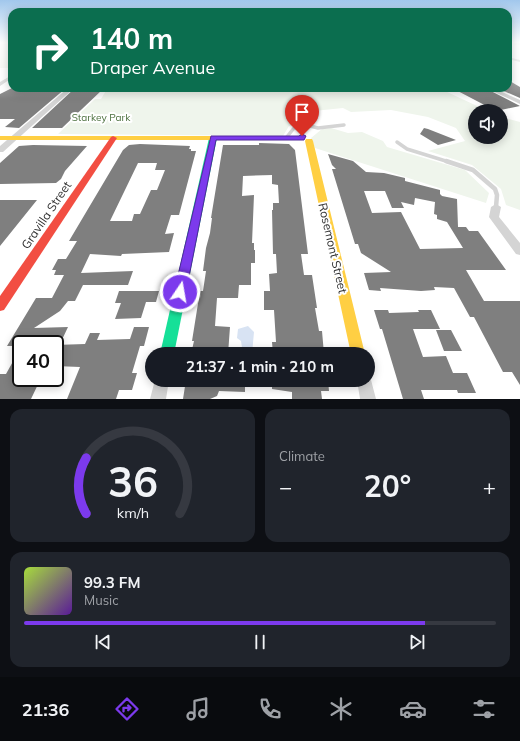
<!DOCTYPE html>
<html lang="en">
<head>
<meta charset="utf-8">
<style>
	:root { --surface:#171b24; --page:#20242c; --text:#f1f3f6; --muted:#9ea1a6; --line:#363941; --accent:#7c3aed }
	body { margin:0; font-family:Mulish,sans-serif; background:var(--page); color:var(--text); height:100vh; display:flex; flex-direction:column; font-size:15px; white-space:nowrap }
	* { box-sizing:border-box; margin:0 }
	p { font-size:13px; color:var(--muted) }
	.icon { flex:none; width:22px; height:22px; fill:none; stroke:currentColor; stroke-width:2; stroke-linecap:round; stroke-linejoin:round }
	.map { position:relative; height:399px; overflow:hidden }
	.sheet { display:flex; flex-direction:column; gap:10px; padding:10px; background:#0d0f14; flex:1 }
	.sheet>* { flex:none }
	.banner { position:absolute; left:8px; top:8px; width:504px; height:84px; border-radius:12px; box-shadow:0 2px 10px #0003; background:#0b6e4f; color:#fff; overflow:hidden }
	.controls { position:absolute; left:468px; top:104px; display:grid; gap:8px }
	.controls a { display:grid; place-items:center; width:40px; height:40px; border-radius:50%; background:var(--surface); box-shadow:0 2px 10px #0003; font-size:20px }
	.speed { position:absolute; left:12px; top:335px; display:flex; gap:8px; font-size:20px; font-weight:700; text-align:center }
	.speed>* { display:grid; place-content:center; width:52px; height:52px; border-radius:50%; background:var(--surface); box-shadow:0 2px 10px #0003; line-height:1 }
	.speed .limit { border:2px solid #111; border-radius:6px; background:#fff; color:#111 }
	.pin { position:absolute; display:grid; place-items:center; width:34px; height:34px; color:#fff; margin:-41px -17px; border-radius:50% 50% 50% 0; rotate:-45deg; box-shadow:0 0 4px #0007 }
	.pin .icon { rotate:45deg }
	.me { position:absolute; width:44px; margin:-22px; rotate:12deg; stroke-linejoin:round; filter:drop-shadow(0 0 3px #0008) }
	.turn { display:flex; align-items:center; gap:14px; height:84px; padding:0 16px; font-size:18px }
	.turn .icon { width:52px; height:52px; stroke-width:2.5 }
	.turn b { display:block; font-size:28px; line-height:34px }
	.big { font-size:30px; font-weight:700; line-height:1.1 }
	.sheet .widget { flex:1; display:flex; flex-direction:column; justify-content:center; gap:6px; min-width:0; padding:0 14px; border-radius:12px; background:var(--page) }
	.sheet .dial { align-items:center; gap:0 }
	.dial svg { height:104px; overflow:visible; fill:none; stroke:var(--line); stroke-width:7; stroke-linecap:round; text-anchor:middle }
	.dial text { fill:var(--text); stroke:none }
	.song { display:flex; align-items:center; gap:12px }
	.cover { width:48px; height:48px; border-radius:6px; background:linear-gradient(135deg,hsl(80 70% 55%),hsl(270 70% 35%)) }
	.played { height:4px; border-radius:2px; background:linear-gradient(90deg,var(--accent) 85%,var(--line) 85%) }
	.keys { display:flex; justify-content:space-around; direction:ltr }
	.heat { display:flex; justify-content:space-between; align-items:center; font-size:22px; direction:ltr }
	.sheet .tiles { flex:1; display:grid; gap:10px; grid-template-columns:1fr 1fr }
	.widget:last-child { grid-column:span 2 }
	.trip { position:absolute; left:145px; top:347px; width:230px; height:40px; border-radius:20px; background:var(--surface); box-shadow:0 2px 10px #0003; font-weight:700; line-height:40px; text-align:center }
	.dock { display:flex; height:64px; justify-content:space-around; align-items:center; background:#090b0e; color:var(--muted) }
	.dock .icon { width:28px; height:28px }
	.dock .on { color:var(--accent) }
	.dock b { font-size:18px; color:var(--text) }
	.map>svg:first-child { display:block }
	.green { fill:#eff5ec }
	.water { fill:#d8e3f3 }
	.building { fill:#7f7f7f; fill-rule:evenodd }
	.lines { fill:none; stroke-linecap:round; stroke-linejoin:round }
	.lane-far1 { stroke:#d4d4d4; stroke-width:3.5 }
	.lane { stroke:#d4d4d4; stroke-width:4.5 }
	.street { fill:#d4d4d4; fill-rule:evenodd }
	.fast { fill:#16e098; fill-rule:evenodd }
	.slow { fill:#ffcf43; fill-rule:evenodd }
	.jam { fill:#f24e42; fill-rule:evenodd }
	.route { fill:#7c3aed; stroke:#51269a }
	.labels { text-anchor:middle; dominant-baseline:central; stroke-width:4; stroke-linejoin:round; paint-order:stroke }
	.far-park-label { font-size:10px; fill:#486d3a; stroke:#fff }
	.street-label { font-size:12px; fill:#2f2f2f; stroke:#fff }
</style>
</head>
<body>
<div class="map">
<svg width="520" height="399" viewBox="0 0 520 399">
	<rect width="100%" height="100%" fill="#fff"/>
	<path class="green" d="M0 43H12V68H0Z
		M105 88H175L196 92 229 88H421L447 92 488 111H475V137H501V117L520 122V210L506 205 501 189 472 165 428 151 465 141 456 128 428 117 391 110 351 112 343 108 304 112 308 122 289 126 283 136 58 134 95 99H101L107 89Z
		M331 128 348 133 362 132 383 141 387 147 465 170 489 193 486 203 315 148 311 138 322 129Z"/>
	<path class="water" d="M248 326 254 332 252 354H243L241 341 237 338 238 329Z"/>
	<path class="building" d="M508 80 520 87V98L497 88H508Z
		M12 88H66L19 128 5 127 15 119H0V94Z
		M75 88H95L94 89 102 90 62 128H32Z
		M452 88H485L520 106 496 111Z
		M424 128 428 129 456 140 438 145 420 134Z
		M259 143 289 144 295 150 308 254H301L304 275H312L317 308H315L319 331H322L324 354H273L272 342H276L274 310H264V291H270L269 274 277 273 276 254H273L272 210H273V203H279L278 185 272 184V175L243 176 242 196 254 195 252 243H254V250H255V263H251V285H239L238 298H217L215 326 230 327 228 354H191L194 341H192L200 291H203L206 271H203L206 248 210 233 212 218H211L223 145H259Z
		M140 144 190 146 189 149H191V151H196L179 215H171L165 234 174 233 169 252 122 254 121 256 90 254 81 273 133 271 128 285H83L75 301H68L60 311 34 328 68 327 60 344H21V346H7L36 298H52L64 275H54L56 270H52L58 259H66L77 241H69L123 150 129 145ZM138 163H157L155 170H165L157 190H151L140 214H134L132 221H110Z
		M19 146 33 145 87 146 65 171 61 179 56 183 0 184V163Z
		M328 154 353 161 366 172 384 173 405 178V181L440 190V194L442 196 457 199 458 227H466L469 231H478L506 270H466L484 301H520V385L512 372H503L474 317H470L454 288 434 287 435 290 421 291 380 288 381 291 369 290 364 273 391 272 361 253 358 244H355L332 169H336L332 165ZM364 191H385L392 208H404L401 202 414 205 415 198 435 202 434 214 437 215V219L447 222 463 248 420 249 401 212 372 213Z
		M0 200H37L0 246Z
		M119 291H159L156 302H146L141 318 115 319 121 303H115Z
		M374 310H388L389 313 419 312 418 310H431L440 329H413L423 357 446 356 453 373H467L476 393H458L457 390H421L424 399H403L382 329H380Z
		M134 327H149L144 346H140L132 373H137L132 390H119L116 399H67L80 367 55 366V345L85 344 90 333H100L97 340 130 339Z
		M436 330H451L462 351H444Z
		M21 347V378H41L31 399H0V374H6Z
		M186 380H245V392L219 391 217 396 210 399H183Z
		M272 380H328L329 391H321L322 399H292V392L272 389Z"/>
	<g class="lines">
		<path class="lane-far1" d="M286 138 294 128 310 126 318 128 344 125
			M397 142 407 149 449 162"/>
		<path class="lane" d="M446 161 473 170 495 189 497 195 496 207"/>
		<path class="street" d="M512 43H520V45L513 44Z
			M508 57 520 60V62L508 59Z
			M12 75V78L0 86V82Z
			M68 88H74L3 152H0V146Z
			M486 88H493L520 100V104Z
			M496 204 501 207 499 217 520 243V255L516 254 489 217 491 207Z
			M368 374 371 380 376 399H360L357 380H368Z
			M155 380H169L166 399H150Z"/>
		<path class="fast" d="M213 136 217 138 174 354H160L209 138Z"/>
		<path class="slow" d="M0 136H302L306 138 302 140H0Z
			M306 139H312L313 141 365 354H351L305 141Z"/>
		<path class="jam" d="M113 136 117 138 4 310 0 311V296L111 137Z"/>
	</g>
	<linearGradient id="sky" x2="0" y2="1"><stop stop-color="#a1c7ec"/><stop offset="0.43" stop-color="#fff"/><stop offset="1" stop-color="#fff" stop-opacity="0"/></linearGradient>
	<rect width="520" height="99" fill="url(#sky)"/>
	<path class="route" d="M302 134 306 136 304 140H216L186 292 185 296 180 297 176 296 174 292 211 136H299Z"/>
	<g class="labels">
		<g class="far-park-label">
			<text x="101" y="117">Starkey Park</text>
		</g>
		<g class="street-label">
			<text transform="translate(46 215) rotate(-56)">Gravilla Street</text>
			<text transform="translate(333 248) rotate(77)">Rosemont Street</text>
		</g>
	</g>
</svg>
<div class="controls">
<a><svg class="icon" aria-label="sound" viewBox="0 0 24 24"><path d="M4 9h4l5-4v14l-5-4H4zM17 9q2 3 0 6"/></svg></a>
</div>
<div class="speed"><div class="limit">40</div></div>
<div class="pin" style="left:302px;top:136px;background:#d93025"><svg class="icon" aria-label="arrive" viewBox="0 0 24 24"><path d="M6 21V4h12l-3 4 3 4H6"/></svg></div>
<svg class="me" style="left:180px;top:292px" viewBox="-20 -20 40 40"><circle r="17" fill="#7c3aed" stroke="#fff" stroke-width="3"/><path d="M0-11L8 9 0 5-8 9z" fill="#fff"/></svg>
<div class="trip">21:37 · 1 min · 210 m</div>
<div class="banner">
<div class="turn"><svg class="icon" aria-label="right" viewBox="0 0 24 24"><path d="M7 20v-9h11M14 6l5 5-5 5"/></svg><div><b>140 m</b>Draper Avenue</div></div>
</div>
</div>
<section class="sheet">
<div class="tiles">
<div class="widget dial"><svg viewBox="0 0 100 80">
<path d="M14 69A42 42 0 1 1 86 69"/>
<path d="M14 69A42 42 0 0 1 14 26" stroke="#7c3aed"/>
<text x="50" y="56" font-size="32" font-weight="700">36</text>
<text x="50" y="72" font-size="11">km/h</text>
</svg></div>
<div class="widget"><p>Climate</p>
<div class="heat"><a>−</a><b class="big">20°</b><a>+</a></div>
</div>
<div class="widget">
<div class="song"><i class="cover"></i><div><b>99.3 FM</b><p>Music</p></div></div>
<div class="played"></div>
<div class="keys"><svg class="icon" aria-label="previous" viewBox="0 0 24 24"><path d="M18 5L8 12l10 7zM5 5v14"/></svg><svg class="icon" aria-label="pause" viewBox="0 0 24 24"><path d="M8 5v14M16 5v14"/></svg><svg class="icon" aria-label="next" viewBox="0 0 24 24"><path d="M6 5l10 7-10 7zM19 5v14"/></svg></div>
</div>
</div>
</section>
<nav class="dock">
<b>21:36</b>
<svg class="icon on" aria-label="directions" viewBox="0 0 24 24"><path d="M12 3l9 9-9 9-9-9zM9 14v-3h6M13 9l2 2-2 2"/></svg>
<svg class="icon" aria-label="music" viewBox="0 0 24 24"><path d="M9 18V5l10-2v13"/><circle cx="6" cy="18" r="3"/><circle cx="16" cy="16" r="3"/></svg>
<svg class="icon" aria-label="phone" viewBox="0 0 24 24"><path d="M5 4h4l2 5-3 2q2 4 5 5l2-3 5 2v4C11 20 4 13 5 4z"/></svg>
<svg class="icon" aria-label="climate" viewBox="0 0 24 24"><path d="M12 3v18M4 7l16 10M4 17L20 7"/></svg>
<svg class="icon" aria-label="car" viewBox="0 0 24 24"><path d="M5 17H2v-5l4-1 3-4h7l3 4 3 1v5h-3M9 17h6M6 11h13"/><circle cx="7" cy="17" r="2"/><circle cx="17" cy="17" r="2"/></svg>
<svg class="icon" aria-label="filters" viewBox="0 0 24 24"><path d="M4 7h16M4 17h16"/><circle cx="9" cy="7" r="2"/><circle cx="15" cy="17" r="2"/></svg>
</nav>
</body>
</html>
